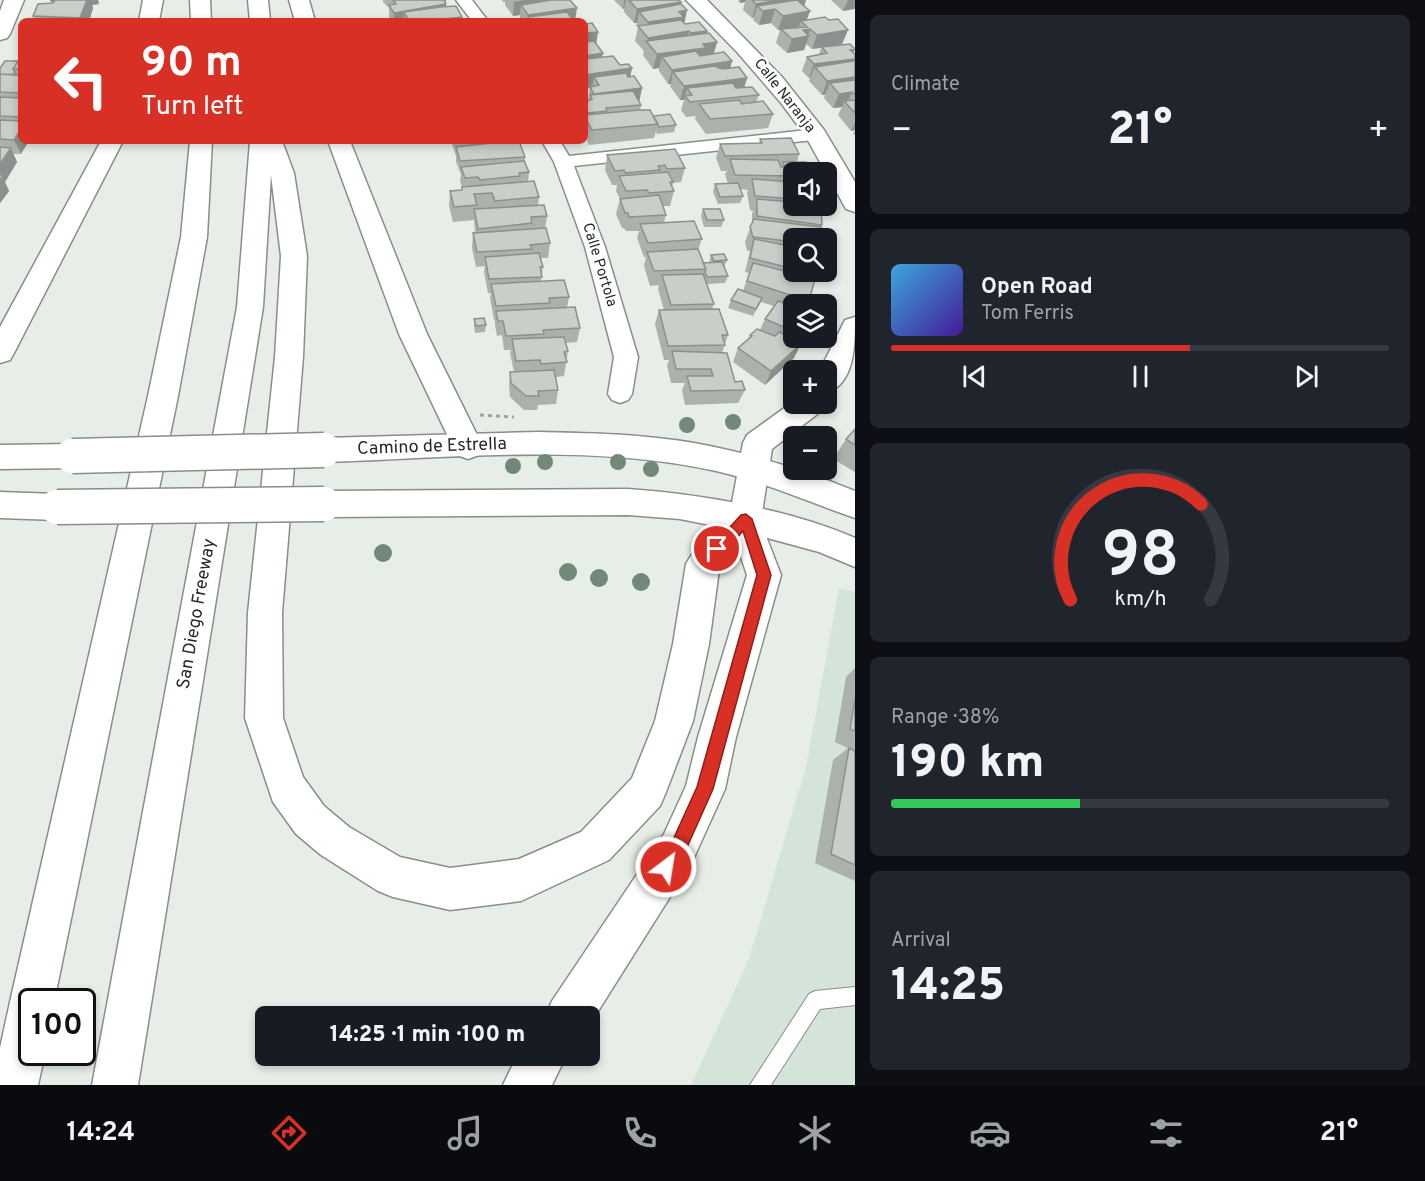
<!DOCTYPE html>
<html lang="en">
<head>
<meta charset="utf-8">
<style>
	:root { --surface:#171b24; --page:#20242c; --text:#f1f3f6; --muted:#9ea1a6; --line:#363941; --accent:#d93025 }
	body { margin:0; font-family:Overpass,sans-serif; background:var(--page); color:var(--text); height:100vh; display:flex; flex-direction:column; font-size:22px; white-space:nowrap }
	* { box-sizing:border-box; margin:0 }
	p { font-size:20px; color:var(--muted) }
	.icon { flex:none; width:33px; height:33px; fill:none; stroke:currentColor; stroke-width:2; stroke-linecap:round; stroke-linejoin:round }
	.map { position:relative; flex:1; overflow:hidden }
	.details { display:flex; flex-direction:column; gap:15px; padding:15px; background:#0d0f14; width:570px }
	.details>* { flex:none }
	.banner { position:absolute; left:18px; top:18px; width:570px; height:126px; border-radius:9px; box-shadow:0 3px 9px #0003; background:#d93025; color:#fff; overflow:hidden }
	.tools { position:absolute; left:783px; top:162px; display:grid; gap:12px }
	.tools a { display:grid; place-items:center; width:54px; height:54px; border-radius:9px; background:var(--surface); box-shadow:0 3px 9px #0003; font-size:30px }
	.speed { position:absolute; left:18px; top:988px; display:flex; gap:12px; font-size:30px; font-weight:700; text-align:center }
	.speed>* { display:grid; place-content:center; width:78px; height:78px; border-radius:50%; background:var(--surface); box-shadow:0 3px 9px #0003; line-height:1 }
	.speed .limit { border:3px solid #111; border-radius:9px; background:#fff; color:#111 }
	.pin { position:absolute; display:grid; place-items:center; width:51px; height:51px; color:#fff; margin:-26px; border:3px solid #fff; border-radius:50%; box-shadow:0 2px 6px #0007 }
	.me { position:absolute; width:66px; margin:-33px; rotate:31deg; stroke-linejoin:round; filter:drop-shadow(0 0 4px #0008) }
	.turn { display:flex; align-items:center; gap:21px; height:126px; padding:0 24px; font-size:27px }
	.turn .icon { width:78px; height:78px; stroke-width:2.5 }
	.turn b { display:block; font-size:42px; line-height:51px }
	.big { font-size:45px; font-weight:800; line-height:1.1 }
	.details .widget { flex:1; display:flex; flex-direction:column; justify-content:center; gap:9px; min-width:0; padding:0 21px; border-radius:9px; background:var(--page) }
	.details .dial { align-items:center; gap:0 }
	.dial svg { height:156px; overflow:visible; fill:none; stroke:var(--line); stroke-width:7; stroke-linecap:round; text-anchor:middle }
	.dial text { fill:var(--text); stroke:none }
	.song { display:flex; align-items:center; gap:18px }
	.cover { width:72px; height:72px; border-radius:9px; background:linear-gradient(135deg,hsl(200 70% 55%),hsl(260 70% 35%)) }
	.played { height:6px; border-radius:3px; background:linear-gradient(90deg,var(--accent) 60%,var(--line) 60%) }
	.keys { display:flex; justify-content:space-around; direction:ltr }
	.heat { display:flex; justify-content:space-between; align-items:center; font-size:33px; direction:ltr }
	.charge { height:9px; border-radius:4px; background:linear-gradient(90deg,#34c759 38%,var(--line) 0) }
	.trip { position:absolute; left:255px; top:1006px; width:345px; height:60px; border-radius:9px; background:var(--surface); box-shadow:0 3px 9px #0003; font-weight:800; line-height:60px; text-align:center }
	.menu { display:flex; height:96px; justify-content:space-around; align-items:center; background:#090b0e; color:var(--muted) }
	.menu .icon { width:42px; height:42px }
	.menu .active { color:var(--accent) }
	.menu b { font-size:27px; color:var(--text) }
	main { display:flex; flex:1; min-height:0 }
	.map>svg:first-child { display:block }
	.built { fill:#d5e4d8 }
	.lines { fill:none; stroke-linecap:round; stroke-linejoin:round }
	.service-casing { stroke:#888f89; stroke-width:2 }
	.minor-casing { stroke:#888f89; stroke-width:3 }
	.tertiary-casing { stroke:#888f89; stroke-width:3 }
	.secondary-casing { stroke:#888f89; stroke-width:3 }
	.motorway-casing { stroke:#888f89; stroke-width:3 }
	.path { stroke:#9da39d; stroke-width:3; stroke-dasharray:4 4; stroke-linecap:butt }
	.service { fill:#fff; fill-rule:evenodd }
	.minor { fill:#fff; fill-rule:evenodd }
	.tertiary { fill:#fff; fill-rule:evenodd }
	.secondary { fill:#fff; fill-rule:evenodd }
	.motorway { fill:#fff; fill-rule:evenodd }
	.secondary-bridge-casing { stroke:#888f89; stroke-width:37; stroke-linecap:butt }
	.secondary-bridge { stroke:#fff; stroke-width:34 }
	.tree { fill:#728979 }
	.wall { fill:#abb2ac }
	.shaded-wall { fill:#8b918c }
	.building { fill:#c7cfc8; stroke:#8b918c; stroke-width:1.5 }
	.route { fill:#d93025; stroke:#8d1f18; stroke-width:1.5 }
	.labels { text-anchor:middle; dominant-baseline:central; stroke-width:5; stroke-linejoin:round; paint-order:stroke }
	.far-street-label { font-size:15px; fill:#272a27; stroke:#fff }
	.street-label { font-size:18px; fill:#272a27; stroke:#fff }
</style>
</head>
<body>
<main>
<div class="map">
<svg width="855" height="1085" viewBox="0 0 855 1085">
	<rect width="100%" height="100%" fill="#e6eee7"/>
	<path class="built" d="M839 588 855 592V1085H691L749 959 806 767Z"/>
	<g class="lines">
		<defs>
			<path id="service" d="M855 987V1005L820 1009 771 1085H750L809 994 815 991Z"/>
			<path id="minor" d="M456 0H472L488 21H472Z
				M816 129 823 131 825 135 823 139 574 166 605 247 638 357 632 394 628 400 620 403 612 400 608 394 614 357 585 247 554 162 542 141H560L569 156Z"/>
			<path id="tertiary" d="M4 0H24L10 34 7 38 0 40V11Z
				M686 0H707L782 77 824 130 855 182V212L846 209 805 135 781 103 737 52Z
				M855 317C855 345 855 384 826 393V370H820L845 320Z
				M794 401V404H825L820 412 772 449 761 519 756 528 745 532 734 528 729 519 743 443 747 435Z"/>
			<path id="secondary" d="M538 432C590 433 642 434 694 443 750 453 803 470 855 491V518C808 502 765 482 716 471 589 443 453 458 324 462L313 458 309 450 313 442 324 438Z
				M72 444 83 447 87 456 83 465 72 468 0 469V445Z
				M628 489C700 494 789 509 855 538V567L819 552 745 532 680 519 628 515 324 517 313 513 308 504 313 495 324 491Z
				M0 492 57 494 68 498 73 507 68 516 57 520 0 518Z"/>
			<path id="motorway" d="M143 0H163L159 21H139Z
				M190 0H210L211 21H191Z
				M248 0H268L270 21H250Z
				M289 0H309L315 21H295Z
				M101 141H123L14 353 10 360 0 363V327Z
				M190 141H212L207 237 178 396 54 1002H32V1053H45L38 1085H0V1048L10 1002 148 396 181 237Z
				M250 141H282L294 173 307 256 303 357 282 613 283 718 303 777 324 806 349 827 400 857 450 868 519 859 581 832 632 778 655 721 673 644 686 564C692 552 722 517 734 510 741 505 748 507 756 510L781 575 736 737 725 789 692 862 590 1024V1017H545L552 1001 664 834 686 786 698 737 747 575 738 548 719 570 709 644 693 721 666 792 660 806 609 860 521 901 450 910 393 897 378 891 321 855 296 834 273 802 245 718 248 613 275 357 281 256 271 175 263 307 138 1085H92L237 307Z
				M328 141H350L427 334 483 447 479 455 468 459 457 455 453 447 399 334Z
				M517 1056H566L552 1085H503Z"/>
		</defs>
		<use href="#service" class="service-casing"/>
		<use href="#minor" class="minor-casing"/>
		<use href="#tertiary" class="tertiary-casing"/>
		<use href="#secondary" class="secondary-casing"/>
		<use href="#motorway" class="motorway-casing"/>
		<path class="path" d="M480 415 514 417"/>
		<use href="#service" class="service"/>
		<use href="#minor" class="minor"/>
		<use href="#tertiary" class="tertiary"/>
		<use href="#secondary" class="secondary"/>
		<use href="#motorway" class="motorway"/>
		<defs>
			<path id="secondary-bridge" d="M72 456 324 450
				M57 507 324 504"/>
		</defs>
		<use href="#secondary-bridge" class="secondary-bridge-casing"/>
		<use href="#secondary-bridge" class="secondary-bridge"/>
	</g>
	<g class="tree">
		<circle cx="733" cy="422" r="8"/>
		<circle cx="687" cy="425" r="8"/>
		<circle cx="545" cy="462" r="8"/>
		<circle cx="618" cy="462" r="8"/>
		<circle cx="513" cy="466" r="8"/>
		<circle cx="651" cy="469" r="8"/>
		<circle cx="383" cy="553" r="9"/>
		<circle cx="568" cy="572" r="9"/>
		<circle cx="599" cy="578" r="9"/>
		<circle cx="641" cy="582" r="9"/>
	</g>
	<path class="wall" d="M50 0H98L99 4 92 5 93 8 89 21H35L33 16 53 3 54 1 51 2Z
		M383 0H446V7L462 21H390L389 19V8L383 2Z
		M502 0H547L575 21H521L520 19V15L513 16 505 5V2H503Z
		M614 0H679L681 4 684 23 707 31V33L717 42 714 54 732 61 730 68 747 78 744 87 759 95 756 102 773 114 768 128 706 134 695 119 696 116 686 117 681 110 684 100H680L670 86 671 84H668L659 71V68L653 69 643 55 644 51 635 41 638 27 636 26 637 23H634L624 12V9H623Z
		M738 0H806L804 6 807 20H829L848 30 842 44 828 47 853 53 855 54V135L853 134 855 130 851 131 838 115 842 107 833 108 824 98 825 95H822L809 81 810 78H809L802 71 807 57 819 54 821 48 812 49 806 44 804 50 787 53 776 43 780 30H778L771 23 759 25 753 20 754 17 752 18 743 10 745 2 740 3Z
		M831 0H855L843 11Z
		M596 44 602 57 620 65 632 68 630 77 641 105 640 110 676 125 674 132 657 134 656 131 654 138 589 145 585 136V102L588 101Z
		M21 57V154H13L17 162 5 182 9 191 0 203V68L18 61Z
		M760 139 799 154 794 172V206L822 225 821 227 794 238V272H818V274L815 281 808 304H794V334L791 338 794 358 765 385 733 362 738 348 748 339 750 335 760 330 765 319 774 306 761 302 753 316 728 308 731 300 743 291 749 273 745 272 750 251H747L745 242 752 223V214L753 211 750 210 747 193 748 190 740 189 743 196 740 203 718 204 713 192 715 184H728L725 174 727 171H721L716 158 720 144 759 143Z
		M451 141H519L525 157V161L529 172 528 182 539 197 538 205 547 216 545 229 550 243 548 258H540L543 267 541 281 569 297 567 308 580 328 577 342 566 343 568 351 564 376 556 377 558 390 556 404 538 405 537 410H524L510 397 509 386 510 372H514L510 353 511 350H504L502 335 497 336 495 325V320H494L490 298 491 293H488L484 272 485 266 476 267 472 248 473 233H475L474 220 453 222 449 206 450 191 462 190V187L460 181 461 175 456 162V156Z
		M607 155 685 168 681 182 673 183 672 186 674 191 670 206H663L666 215 664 222 702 239 698 250 703 263H709L711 255 727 260 724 267 728 276 725 283 707 284 714 304 712 309 728 335 722 353 735 382 745 390 738 403 685 405 682 390 685 383H671L667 365 669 360H664L655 324 659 310H664L658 289 659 285 650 286 644 266 646 257H644L637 238 639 231H626L624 228H622L616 214 620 199 616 191 617 185H612L605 170Z
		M703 209 724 220 721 227H704L701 216Z
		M474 319 486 325 485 332 475 333 474 326Z
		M855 429V472L833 459 846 439Z
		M855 668V881L815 863 833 760 848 748 835 742 846 677Z"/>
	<path class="shaded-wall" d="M50 0H98L99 4 92 5 93 8 89 21H81L80 18 63 0 51 2Z
		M393 0H446V18L404 12V21H394V13L396 4Z
		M525 0H547L546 11 521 5 520 15 513 16 514 2Z
		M624 0H626L624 9H623Z
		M741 0H746L745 2 740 3Z
		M779 0H806L803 10 775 9 771 23 759 25 763 11 757 6 754 17 752 18 756 4Z
		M848 0H855V9L843 11Z
		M681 2 679 12 687 10 684 25 645 35 648 22 639 12 637 23H634L637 9Z
		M577 8 575 21H530L528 18V15Z
		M810 11 805 25 801 21 799 27 782 30 781 29 780 30H778L783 16Z
		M462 17V21H430Z
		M810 29 808 36H809L804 50 787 53 792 39 803 30Z
		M848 30 842 44 812 49 817 35Z
		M689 31 686 46 647 42 648 38Z
		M707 31 704 44 717 42 713 56 662 57 659 68 653 69 657 54 687 48 691 33Z
		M598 32 596 46 585 47V33Z
		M855 49 851 59H855V68L815 67 810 78H809L814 64 850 50Z
		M603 53 600 68 585 70V56Z
		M732 61 728 76 673 72 671 84H668L672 70Z
		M632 68 629 83 599 85 594 77 592 88 590 87V88L585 89V75Z
		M855 77V90L830 83 825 95H822L827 81Z
		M747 78 743 92 692 95 687 88 684 100H680L684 86Z
		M642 88 639 103 592 108 594 94Z
		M852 92 847 104 844 101 842 107 833 108 839 94Z
		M855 122V130L851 131Z
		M21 129V141H29L21 154 14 140Z
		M11 148 17 162 5 182 9 191 0 203V179L2 177 0 174V164Z
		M801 344 794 358 765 385 771 371Z"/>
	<path class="building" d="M55 0H87L80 18 33 16 38 4 53 3Z
		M393 0H444L446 4 394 13 389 5 396 4Z
		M551 0H570L577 8 528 15 521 5Z
		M629 0H679L681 2 637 9Z
		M752 0H779L756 4Z
		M797 0 810 11 783 16 775 9 763 11 757 6Z
		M681 4 687 10 679 12 684 17 648 22 639 12Z
		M456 6 462 17 430 21H409L404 12 440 7Z
		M567 12 574 21H530L528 17Z
		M825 17 829 20 838 19 848 30 817 35 810 29 803 30 809 36 792 39 781 29 807 27 801 21Z
		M77 20V21H42Z
		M681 20 685 24 699 22 707 31 691 33 689 31 648 38 638 26Z
		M592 23 598 32 585 33V24Z
		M709 33 717 42 703 44 706 48 657 54 646 41Z
		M594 41 603 53 585 56V42Z
		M850 44 855 49 850 50 855 54V59L814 64 807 57 827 53 822 47Z
		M696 51 700 56 724 52 732 61 672 70 662 57Z
		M613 56 620 65 628 64 632 68 585 75V59Z
		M21 57V69H13Z
		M5 61H18L13 69 15 72 13 75 0 74V68Z
		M853 61H855V77L827 81 815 67Z
		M714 66 722 69 739 67 747 78 684 86 673 72Z
		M626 73 628 77 634 76 642 88 594 94 590 87 599 85 594 77Z
		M0 74 21 75V93L0 92Z
		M855 80V95L852 92 839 94 830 83Z
		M733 83 736 88 752 87 759 95 690 102 685 96 692 95 687 88Z
		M633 91 641 105 606 108 607 111 587 113 585 110V102L592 99 590 95Z
		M0 97 21 98V117L0 116Z
		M739 100 742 104 763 101 773 114 710 119 699 104Z
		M855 100V113L844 101Z
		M639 110H650L658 124 592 130 585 117V115Z
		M670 114 676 125 659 127 653 116Z
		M0 120 21 121V129L14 140 0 139Z
		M791 138 799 154 725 156 720 144 762 143 760 139Z
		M509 141H519L525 157 460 161 456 147Z
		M0 147 11 148 0 164Z
		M675 149 685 168 667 169 665 165 658 166 660 170 625 173 624 170 615 171 607 155Z
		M730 159 778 160 781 167H785L783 162H806L810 172H794V176L735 175Z
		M524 161 529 172 519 173 520 176 480 180 478 177 465 178 461 167Z
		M668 172 673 182H670L674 191 649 193 647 190 626 191 619 176Z
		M752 179 794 182V199L755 196Z
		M534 181 539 197 495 201 492 193 474 194 477 205 454 207 450 191 462 190V187Z
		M738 183 743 196 720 197 715 184Z
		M659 195 666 215 629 217 628 213H625L620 199Z
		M757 199 794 202V206H821L822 225 757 216Z
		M544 205 547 216 531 217 532 223 478 229 474 209Z
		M703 209H720L724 220H707Z
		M754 219 821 227 825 237V238H794V242L753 237 750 227Z
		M694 221 702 239 648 243 640 224Z
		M546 228 550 243 530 245 532 249 477 252 473 233Z
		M754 239 794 247V269L750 258Z
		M698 249 706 269 654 271 647 252Z
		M539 253 543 267H540L542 277 489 279 485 257Z
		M724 254 727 260 714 261 711 255Z
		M722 262 728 276 707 277 705 272 706 269 703 263Z
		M753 263 815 279 809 301 747 281Z
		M806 272H818V274Z
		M703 274 714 304 671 305 662 275Z
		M564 280 569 297 549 298 550 303 496 306 491 284Z
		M738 289 762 298 756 309 731 300Z
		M778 301 794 307 793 331 765 319Z
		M575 307 580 328 543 330 544 334 506 336 503 321H498L496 311Z
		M719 309 728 335H722L725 345 668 346 659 310Z
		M484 318 486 325 476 326 474 319Z
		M757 329 775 336 779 332 801 344 771 371 738 348 752 336 750 335Z
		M564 337 568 351 564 352 567 362 541 364 540 360 516 361 512 339Z
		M672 351 727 353 735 382 742 381 745 390 691 391 687 376H713L711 369H676Z
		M554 370 558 390 538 391 539 396H526L511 383 510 372Z
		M855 429V445L846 439Z
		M855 699V731L850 729Z
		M849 748 855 751V865L831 854Z"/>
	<path class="route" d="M746 514 752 519 771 575 713 789 684 854 672 873 666 875 660 873 657 867 672 842 697 787 757 575 743 531C735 539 724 557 712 553L710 549 741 515Z"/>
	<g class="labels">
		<g class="far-street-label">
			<text transform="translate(784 96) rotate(52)">Calle Naranja</text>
			<text transform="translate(599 265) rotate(73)">Calle Portola</text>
		</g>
		<g class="street-label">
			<text transform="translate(432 447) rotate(-2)">Camino de Estrella</text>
			<text transform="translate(197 614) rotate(-80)">San Diego Freeway</text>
		</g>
	</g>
</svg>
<div class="tools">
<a><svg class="icon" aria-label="sound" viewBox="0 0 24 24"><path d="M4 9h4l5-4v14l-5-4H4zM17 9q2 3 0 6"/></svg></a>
<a><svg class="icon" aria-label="search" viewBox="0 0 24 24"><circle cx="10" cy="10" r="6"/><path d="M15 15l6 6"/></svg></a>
<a><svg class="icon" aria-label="layers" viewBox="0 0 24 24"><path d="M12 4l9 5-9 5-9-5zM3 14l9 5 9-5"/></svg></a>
<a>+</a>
<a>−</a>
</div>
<div class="speed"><div class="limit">100</div></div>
<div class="pin" style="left:717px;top:549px;background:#d93025"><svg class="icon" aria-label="arrive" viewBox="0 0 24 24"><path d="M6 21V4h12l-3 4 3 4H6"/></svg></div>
<svg class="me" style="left:666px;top:867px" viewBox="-20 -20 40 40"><circle r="17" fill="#d93025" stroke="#fff" stroke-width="3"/><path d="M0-11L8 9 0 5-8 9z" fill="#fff"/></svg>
<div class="trip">14:25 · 1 min · 100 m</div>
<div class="banner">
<div class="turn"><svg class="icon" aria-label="left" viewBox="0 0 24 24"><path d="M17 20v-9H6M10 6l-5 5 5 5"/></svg><div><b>90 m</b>Turn left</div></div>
</div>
</div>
<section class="details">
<div class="widget"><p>Climate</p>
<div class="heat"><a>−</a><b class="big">21°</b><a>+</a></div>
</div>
<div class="widget">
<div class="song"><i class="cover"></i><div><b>Open Road</b><p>Tom Ferris</p></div></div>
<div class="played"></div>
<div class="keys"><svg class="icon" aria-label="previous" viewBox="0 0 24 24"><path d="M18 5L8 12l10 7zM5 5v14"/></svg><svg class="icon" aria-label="pause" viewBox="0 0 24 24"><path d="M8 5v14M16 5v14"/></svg><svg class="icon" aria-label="next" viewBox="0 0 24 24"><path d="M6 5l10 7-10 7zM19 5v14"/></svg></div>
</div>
<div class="widget dial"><svg viewBox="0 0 100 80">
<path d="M14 69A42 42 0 1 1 86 69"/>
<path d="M14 69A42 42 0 0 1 81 20" stroke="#d93025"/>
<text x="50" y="56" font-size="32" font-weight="700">98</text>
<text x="50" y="72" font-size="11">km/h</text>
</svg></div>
<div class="widget"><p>Range · 38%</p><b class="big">190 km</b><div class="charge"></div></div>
<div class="widget"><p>Arrival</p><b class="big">14:25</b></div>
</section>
</main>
<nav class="menu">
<b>14:24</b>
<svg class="icon active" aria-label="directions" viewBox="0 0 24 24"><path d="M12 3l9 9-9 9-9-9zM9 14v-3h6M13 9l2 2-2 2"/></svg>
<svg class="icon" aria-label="music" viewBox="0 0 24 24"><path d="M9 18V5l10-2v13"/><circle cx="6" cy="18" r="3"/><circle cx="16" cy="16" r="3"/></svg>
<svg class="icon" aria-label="phone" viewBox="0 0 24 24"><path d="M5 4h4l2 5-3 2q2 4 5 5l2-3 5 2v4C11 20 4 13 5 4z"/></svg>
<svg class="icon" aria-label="climate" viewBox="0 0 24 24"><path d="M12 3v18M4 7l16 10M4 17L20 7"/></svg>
<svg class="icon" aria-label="car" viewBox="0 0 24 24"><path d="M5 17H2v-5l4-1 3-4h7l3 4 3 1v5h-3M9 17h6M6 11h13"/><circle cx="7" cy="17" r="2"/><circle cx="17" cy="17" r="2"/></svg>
<svg class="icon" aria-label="filters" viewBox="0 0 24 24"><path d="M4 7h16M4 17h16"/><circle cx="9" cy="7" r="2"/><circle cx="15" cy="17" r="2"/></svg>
<b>21°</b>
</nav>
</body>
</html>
